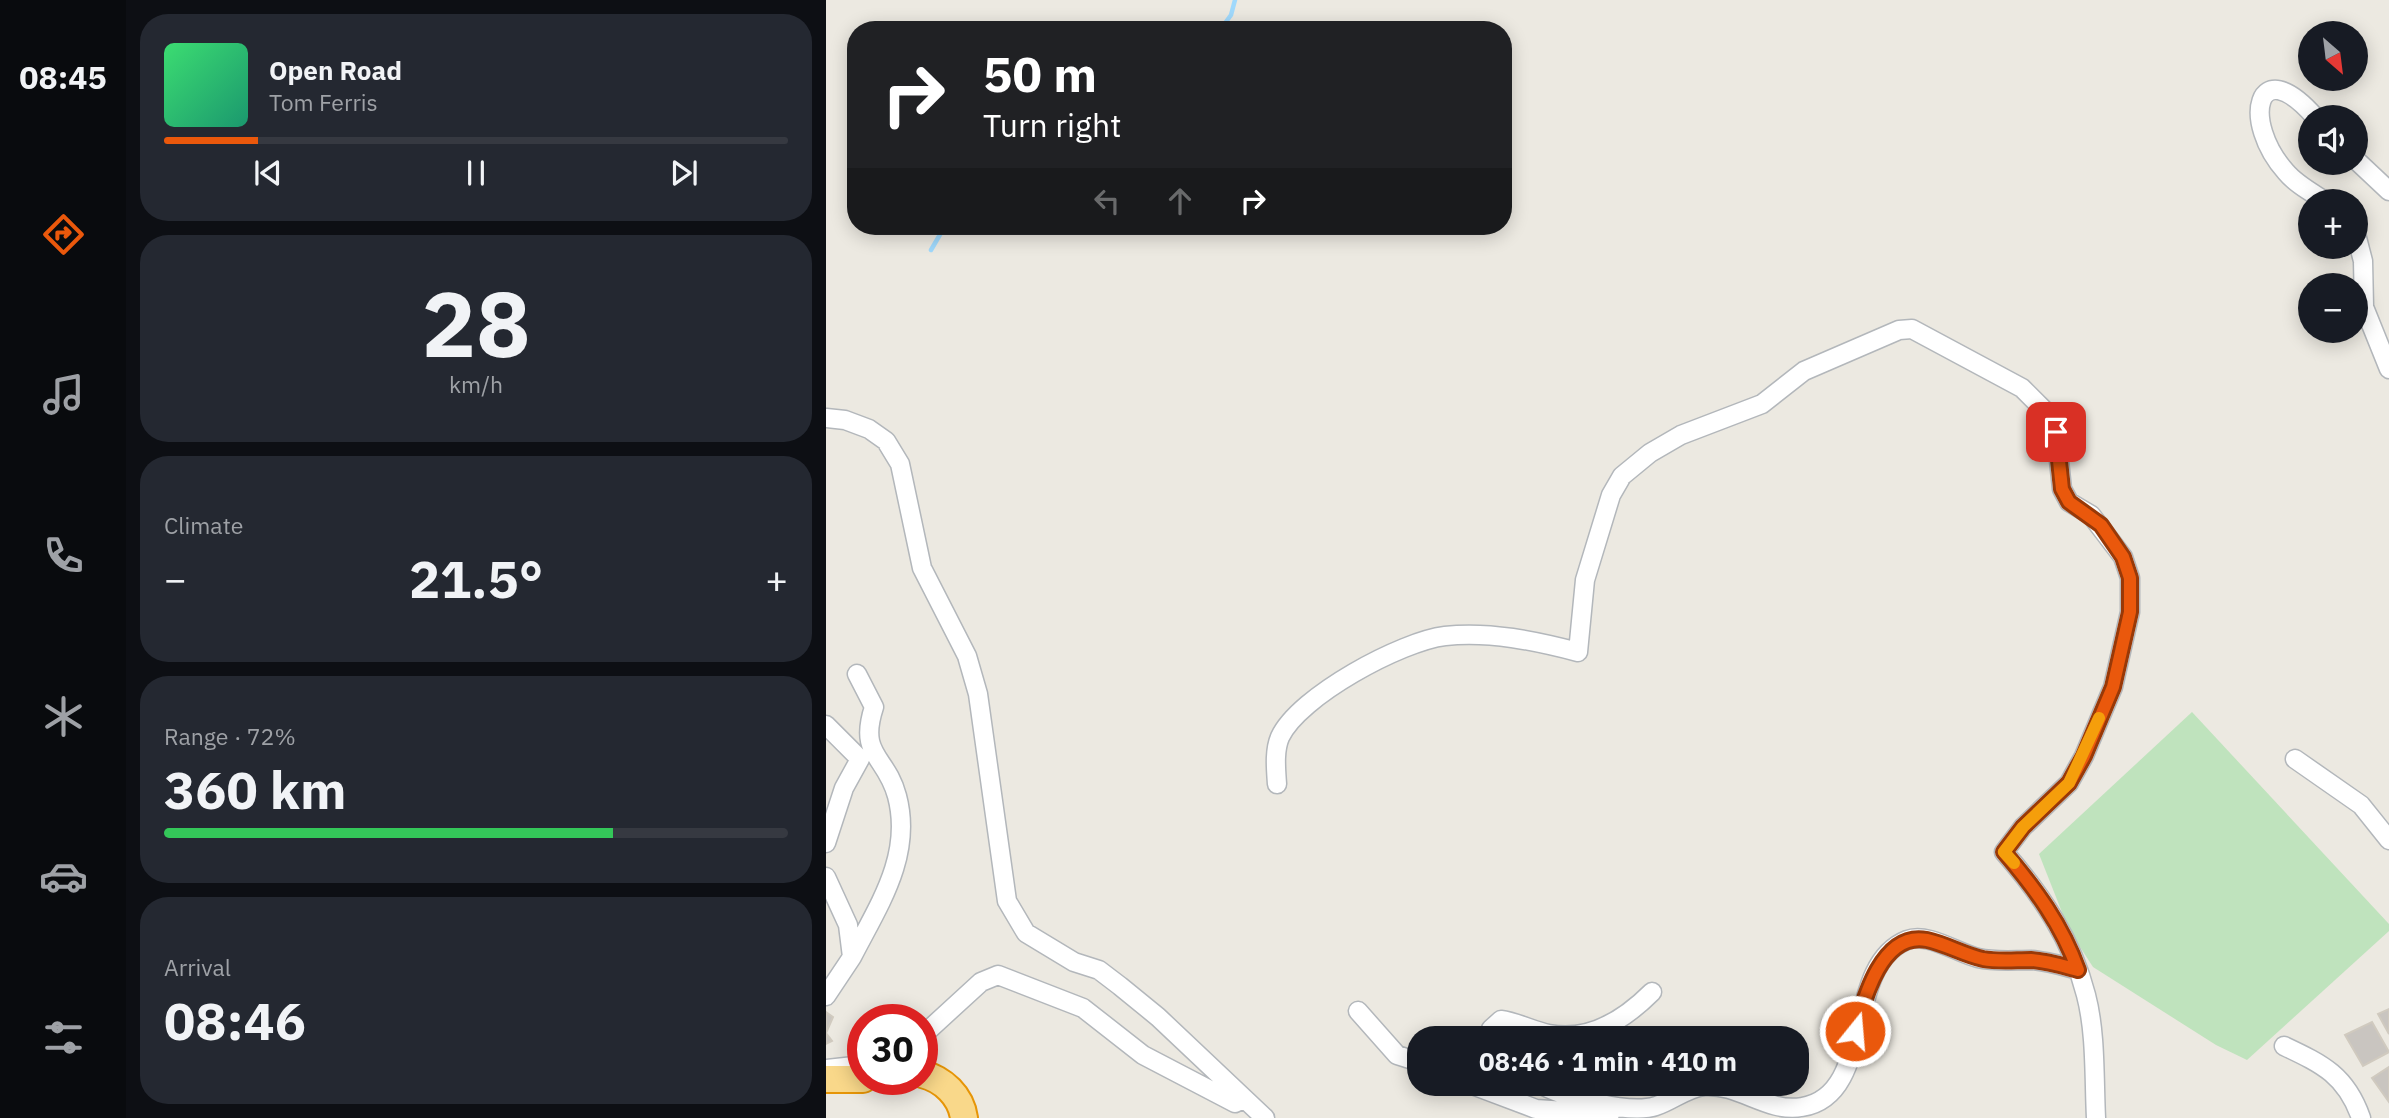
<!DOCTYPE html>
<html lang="en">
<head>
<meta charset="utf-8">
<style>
	:root { --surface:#171b24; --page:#242831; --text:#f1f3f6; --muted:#9ea1a6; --line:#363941; --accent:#ea580c }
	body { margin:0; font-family:"IBM Plex Sans",sans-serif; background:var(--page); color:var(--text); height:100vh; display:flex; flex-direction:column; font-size:26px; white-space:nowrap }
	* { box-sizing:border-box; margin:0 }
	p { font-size:23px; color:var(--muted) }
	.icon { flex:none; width:38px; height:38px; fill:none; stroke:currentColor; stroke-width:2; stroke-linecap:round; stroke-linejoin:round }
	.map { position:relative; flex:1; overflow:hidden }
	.drawer { display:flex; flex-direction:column; gap:14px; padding:14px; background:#0d0f14; width:700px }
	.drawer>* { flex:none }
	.guide { position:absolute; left:21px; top:21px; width:665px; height:214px; border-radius:28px; box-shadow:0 4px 18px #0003; background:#202124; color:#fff; overflow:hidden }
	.needle { width:46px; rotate:152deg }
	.controls { position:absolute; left:1472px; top:21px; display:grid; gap:14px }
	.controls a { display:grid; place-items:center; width:70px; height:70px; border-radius:50%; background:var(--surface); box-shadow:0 4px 18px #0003; font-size:35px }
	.speed { position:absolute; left:21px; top:1004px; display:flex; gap:14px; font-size:35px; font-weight:700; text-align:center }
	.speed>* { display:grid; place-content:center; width:91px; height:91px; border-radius:50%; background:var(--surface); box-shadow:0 4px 18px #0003; line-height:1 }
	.speed .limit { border:10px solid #d22; background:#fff; color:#111 }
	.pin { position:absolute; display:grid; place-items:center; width:60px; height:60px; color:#fff; margin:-30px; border-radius:14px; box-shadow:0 4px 10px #0006 }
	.me { position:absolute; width:77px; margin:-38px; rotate:17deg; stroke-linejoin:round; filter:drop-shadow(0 0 5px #0008) }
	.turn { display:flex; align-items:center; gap:24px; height:147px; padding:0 21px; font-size:32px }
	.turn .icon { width:91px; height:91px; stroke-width:2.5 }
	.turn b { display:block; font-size:49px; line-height:60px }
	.lanes { display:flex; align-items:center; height:66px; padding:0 21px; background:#0003; justify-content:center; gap:35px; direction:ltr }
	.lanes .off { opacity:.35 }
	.big { font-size:52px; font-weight:700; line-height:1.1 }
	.drawer .widget { flex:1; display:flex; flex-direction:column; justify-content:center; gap:10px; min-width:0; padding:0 24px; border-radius:28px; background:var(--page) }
	.drawer .dial { align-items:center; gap:0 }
	.dial b { font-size:91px; line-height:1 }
	.song { display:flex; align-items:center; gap:21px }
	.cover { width:84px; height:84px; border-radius:10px; background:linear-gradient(135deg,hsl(140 70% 55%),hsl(160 70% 35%)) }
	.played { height:7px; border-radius:4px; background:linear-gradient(90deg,var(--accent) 15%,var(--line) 15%) }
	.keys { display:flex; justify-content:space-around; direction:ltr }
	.heat { display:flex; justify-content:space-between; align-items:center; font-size:38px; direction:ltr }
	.charge { height:10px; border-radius:5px; background:linear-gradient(90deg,#34c759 72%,var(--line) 0) }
	.trip { position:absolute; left:581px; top:1026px; width:402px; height:70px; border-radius:28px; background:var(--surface); box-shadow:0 4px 18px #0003; font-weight:700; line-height:70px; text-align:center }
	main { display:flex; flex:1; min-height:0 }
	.tab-bar { display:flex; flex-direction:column; width:126px; justify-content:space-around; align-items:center; background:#090b0e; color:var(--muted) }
	.tab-bar .icon { width:49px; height:49px }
	.tab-bar .selected { color:var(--accent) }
	.tab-bar b { font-size:32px; color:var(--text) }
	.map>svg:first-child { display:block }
	.green { fill:#bfe3bd }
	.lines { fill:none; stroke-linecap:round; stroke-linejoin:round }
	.stream { stroke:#a0d9fc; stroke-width:4.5 }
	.building { fill:#c9c5c0; stroke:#d0cabf; stroke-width:2 }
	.minor-casing { stroke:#b3b7bb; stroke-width:21 }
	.highway-casing { stroke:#e69507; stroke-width:30 }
	.minor { stroke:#fff; stroke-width:18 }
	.highway { stroke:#f9d88a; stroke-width:26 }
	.route-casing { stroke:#983908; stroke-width:18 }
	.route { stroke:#ea580c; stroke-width:12 }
	.slow { stroke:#f59e0b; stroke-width:12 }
</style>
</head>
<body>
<main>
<nav class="tab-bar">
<b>08:45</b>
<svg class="icon selected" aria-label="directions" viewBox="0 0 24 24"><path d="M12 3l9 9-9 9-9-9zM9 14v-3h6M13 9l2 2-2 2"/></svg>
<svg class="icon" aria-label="music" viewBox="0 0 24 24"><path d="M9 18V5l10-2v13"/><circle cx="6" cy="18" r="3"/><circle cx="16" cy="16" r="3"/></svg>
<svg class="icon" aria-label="phone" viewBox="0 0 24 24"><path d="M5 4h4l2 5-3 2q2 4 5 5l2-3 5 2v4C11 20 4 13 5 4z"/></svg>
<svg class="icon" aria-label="climate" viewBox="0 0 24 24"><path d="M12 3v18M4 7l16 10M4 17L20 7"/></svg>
<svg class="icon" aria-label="car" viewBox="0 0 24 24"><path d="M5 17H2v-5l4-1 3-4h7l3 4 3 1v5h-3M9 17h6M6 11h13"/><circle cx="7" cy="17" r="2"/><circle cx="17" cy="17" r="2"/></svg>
<svg class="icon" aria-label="filters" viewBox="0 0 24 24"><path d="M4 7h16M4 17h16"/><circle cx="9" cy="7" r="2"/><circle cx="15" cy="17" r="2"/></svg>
</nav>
<section class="drawer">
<div class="widget">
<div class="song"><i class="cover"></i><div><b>Open Road</b><p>Tom Ferris</p></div></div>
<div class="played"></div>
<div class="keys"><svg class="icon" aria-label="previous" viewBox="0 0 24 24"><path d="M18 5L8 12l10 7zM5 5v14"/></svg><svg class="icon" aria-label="pause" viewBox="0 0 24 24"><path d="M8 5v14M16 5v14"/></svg><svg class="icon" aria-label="next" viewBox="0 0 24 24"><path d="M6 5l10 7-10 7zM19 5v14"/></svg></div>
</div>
<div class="widget dial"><b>28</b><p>km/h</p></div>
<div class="widget"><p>Climate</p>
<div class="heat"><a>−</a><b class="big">21.5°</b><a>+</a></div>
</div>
<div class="widget"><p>Range · 72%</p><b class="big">360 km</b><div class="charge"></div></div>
<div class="widget"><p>Arrival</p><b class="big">08:46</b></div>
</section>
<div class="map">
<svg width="1563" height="1118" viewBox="0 0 1563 1118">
	<rect width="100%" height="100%" fill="#ece9e1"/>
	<path class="green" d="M1366 712 1563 924V931L1421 1060 1390 1045 1267 967 1243 930 1213 854Z"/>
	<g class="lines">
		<path class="stream" d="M394 30 405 15 409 0
			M105 250 119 226"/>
	</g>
	<path class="building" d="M1563 1009V1034L1552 1014Z
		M0 1012 7 1017 0 1033 6 1041 0 1044Z
		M1546 1022 1563 1052 1537 1066 1519 1035Z
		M1563 1067V1102L1546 1078Z"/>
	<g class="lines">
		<defs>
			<path id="minor" d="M1489 117C1430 50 1415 122 1460 172 1470 184 1485 192 1499 201
				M1530 160 1563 191
				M1530 234 1537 261 1538 307 1563 369
				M0 418 19 420 43 429 60 441 74 464 96 568 141 656 152 694 181 901 200 933 248 962 273 970 294 986 332 1017 439 1118
				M0 725 34 759 18 788 0 843
				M1469 759 1535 805 1563 840
				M451 784C450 769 448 751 454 737 473 696 576 641 619 636 663 631 710 641 752 652L759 580 785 495 796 476 824 453 855 435 936 404 978 371 1073 330 1086 329 1196 388 1224 416 1230 432 1236 489 1243 502 1265 515 1297 557 1304 578V612L1287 687 1258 756 1243 783 1197 827 1178 852C1215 894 1246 940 1260 995 1270 1033 1268 1078 1270 1118
				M0 877 22 925 26 957 0 996
				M26 957C52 906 87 856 71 796 60 755 32 756 48 707L31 674
				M532 1011 571 1055 593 1062
				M96 1036 155 982 172 975 257 1008 317 1055 409 1103 417 1099
				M665 1038V1029L675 1020C691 1022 707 1031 723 1034 763 1042 799 1019 826 992
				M1458 1046C1496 1064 1520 1075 1535 1118
				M0 1069 37 1065
				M641 1083 710 1109 784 1114
				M712 1083C736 1097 804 1115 830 1106 846 1101 862 1087 879 1086 914 1084 941 1113 976 1107 1050 1095 1016 966 1081 940 1102 932 1131 953 1152 958 1170 962 1187 960 1205 960 1221 961 1237 966 1252 970"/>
			<path id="highway" d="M96 1074C117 1079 135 1096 138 1118
				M0 1079H37"/>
		</defs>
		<use href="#minor" class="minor-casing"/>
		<use href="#highway" class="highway-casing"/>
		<use href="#minor" class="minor"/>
		<use href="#highway" class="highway"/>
	</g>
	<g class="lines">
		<defs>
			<path id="route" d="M1029 1031C1038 998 1056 931 1101 940 1120 944 1138 955 1157 959 1173 962 1189 960 1205 960 1221 961 1237 966 1252 970 1236 925 1209 888 1178 852L1197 827 1243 783 1258 756 1287 687 1304 612V578L1297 557 1275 525 1243 502 1236 489 1230 432"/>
		</defs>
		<use href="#route" class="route-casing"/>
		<use href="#route" class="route"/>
		<path class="slow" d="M1188 863 1178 852 1197 827 1243 783 1273 718"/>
	</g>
</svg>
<div class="controls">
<a><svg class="needle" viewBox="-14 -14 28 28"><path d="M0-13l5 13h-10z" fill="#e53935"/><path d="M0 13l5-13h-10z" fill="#9ea1a6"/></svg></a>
<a><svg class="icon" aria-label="sound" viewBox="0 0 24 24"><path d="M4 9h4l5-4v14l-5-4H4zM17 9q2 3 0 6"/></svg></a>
<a>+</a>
<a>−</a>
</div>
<div class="speed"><div class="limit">30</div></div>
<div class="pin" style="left:1230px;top:432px;background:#d93025"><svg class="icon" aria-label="arrive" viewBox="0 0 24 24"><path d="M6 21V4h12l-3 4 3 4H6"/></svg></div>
<svg class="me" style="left:1029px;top:1031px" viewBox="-20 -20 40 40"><circle r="17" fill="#ea580c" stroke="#fff" stroke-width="3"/><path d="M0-11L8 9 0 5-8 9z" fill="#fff"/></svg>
<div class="trip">08:46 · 1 min · 410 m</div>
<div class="guide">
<div class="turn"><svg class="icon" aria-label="right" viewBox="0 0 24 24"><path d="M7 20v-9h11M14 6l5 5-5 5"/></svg><div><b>50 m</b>Turn right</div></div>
<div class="lanes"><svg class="icon off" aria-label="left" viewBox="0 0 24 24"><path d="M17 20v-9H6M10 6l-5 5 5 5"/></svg><svg class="icon off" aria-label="ahead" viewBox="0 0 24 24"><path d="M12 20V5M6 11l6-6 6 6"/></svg><svg class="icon" aria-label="right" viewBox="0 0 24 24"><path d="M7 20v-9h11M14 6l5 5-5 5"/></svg></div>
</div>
</div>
</main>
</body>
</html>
